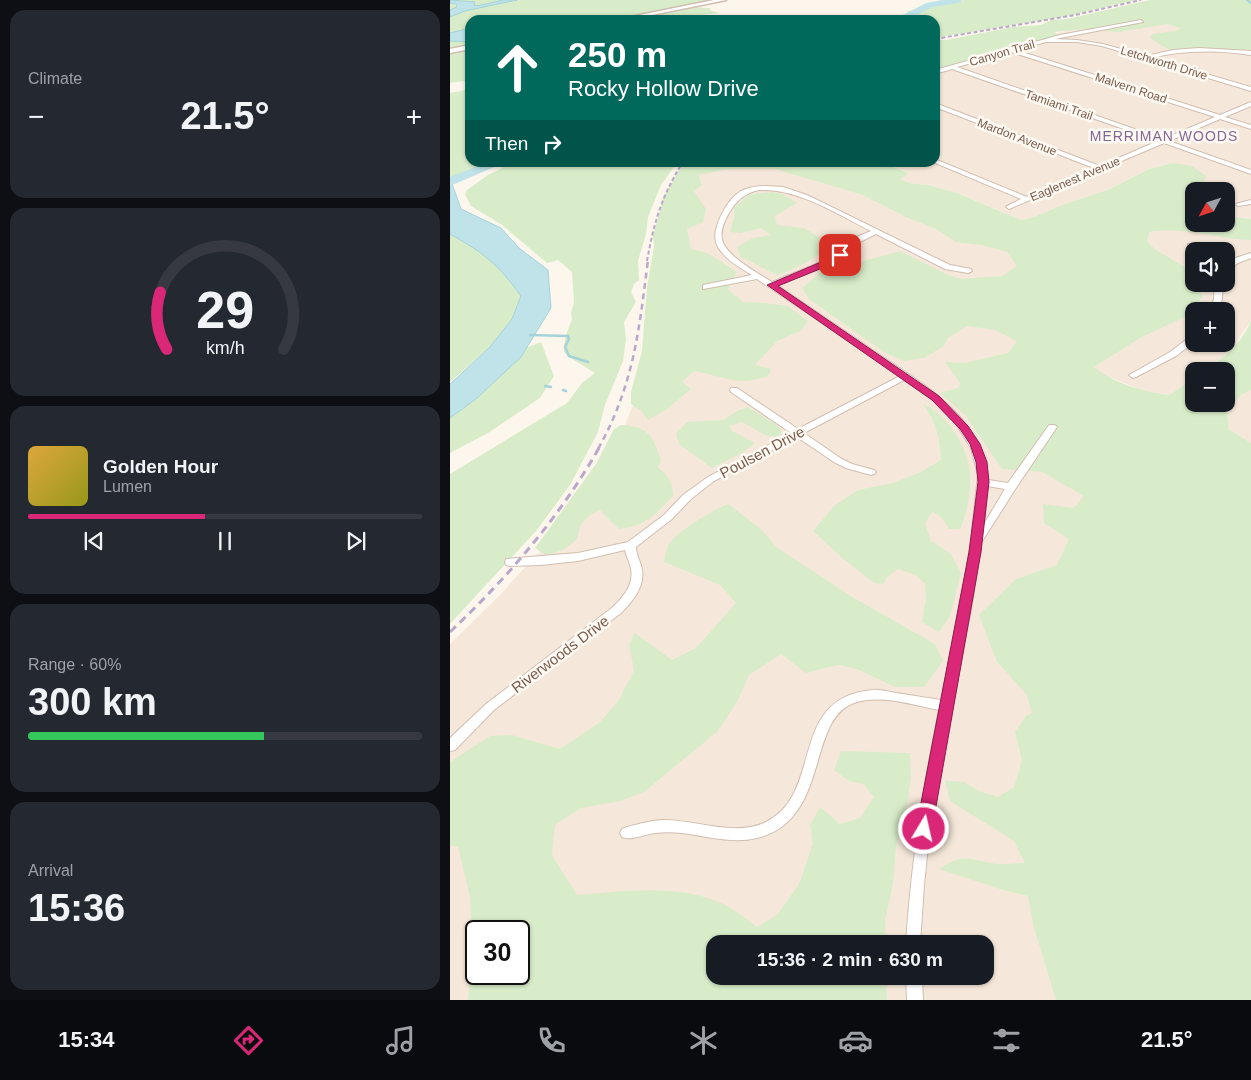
<!DOCTYPE html>
<html lang="en">
<head>
<meta charset="utf-8">
<style>
	:root { --surface:#171b24; --page:#242831; --text:#f1f3f6; --muted:#9ea1a6; --line:#363941; --accent:#db2777 }
	body { margin:0; font-family:Helvetica,sans-serif; background:var(--page); color:var(--text); height:100vh; display:flex; flex-direction:column; font-size:19px; white-space:nowrap }
	* { box-sizing:border-box; margin:0 }
	p { font-size:16px; color:var(--muted) }
	.icon { flex:none; width:28px; height:28px; fill:none; stroke:currentColor; stroke-width:2; stroke-linecap:round; stroke-linejoin:round }
	.map { position:relative; flex:1; overflow:hidden }
	.drawer { display:flex; flex-direction:column; gap:10px; padding:10px; background:#0d0f14; width:450px }
	.drawer>* { flex:none }
	.hud { position:absolute; left:15px; top:15px; width:475px; height:152px; border-radius:15px; box-shadow:0 1px 4px #0004; background:#00695c; color:#fff; overflow:hidden }
	.needle { width:32px; rotate:230deg }
	.controls { position:absolute; left:735px; top:182px; display:grid; gap:10px }
	.controls a { display:grid; place-items:center; width:50px; height:50px; border-radius:10px; background:var(--surface); box-shadow:0 1px 4px #0004; font-size:25px }
	.speed { position:absolute; left:15px; top:920px; display:flex; gap:10px; font-size:25px; font-weight:700; text-align:center }
	.speed>* { display:grid; place-content:center; width:65px; height:65px; border-radius:50%; background:var(--surface); box-shadow:0 1px 4px #0004; line-height:1 }
	.speed .limit { border:2px solid #111; border-radius:8px; background:#fff; color:#111 }
	.pin { position:absolute; display:grid; place-items:center; width:42px; height:42px; color:#fff; margin:-21px; border-radius:10px; box-shadow:0 2px 8px #0006 }
	.me { position:absolute; width:55px; margin:-28px; rotate:9deg; stroke-linejoin:round; filter:drop-shadow(0 0 4px #0008) }
	.turn { display:flex; align-items:center; gap:18px; height:105px; padding:0 20px; font-size:22px }
	.turn .icon { width:65px; height:65px; stroke-width:2.5 }
	.turn b { display:block; font-size:35px; line-height:42px }
	.then { display:flex; align-items:center; height:48px; padding:0 20px; background:#0003; gap:10px; font-size:19px }
	.big { font-size:38px; font-weight:700; line-height:1.1 }
	.drawer .widget { flex:1; display:flex; flex-direction:column; justify-content:center; gap:8px; min-width:0; padding:0 18px; border-radius:15px; background:var(--page) }
	.drawer .dial { align-items:center; gap:0 }
	.dial svg { height:130px; overflow:visible; fill:none; stroke:var(--line); stroke-width:7; stroke-linecap:round; text-anchor:middle }
	.dial text { fill:var(--text); stroke:none }
	.song { display:flex; align-items:center; gap:15px }
	.cover { width:60px; height:60px; border-radius:8px; background:linear-gradient(135deg,hsl(40 70% 55%),hsl(60 70% 35%)) }
	.played { height:5px; border-radius:2px; background:linear-gradient(90deg,var(--accent) 45%,var(--line) 45%) }
	.keys { display:flex; justify-content:space-around; direction:ltr }
	.heat { display:flex; justify-content:space-between; align-items:center; font-size:28px; direction:ltr }
	.charge { height:8px; border-radius:4px; background:linear-gradient(90deg,#34c759 60%,var(--line) 0) }
	.trip { position:absolute; left:256px; top:935px; width:288px; height:50px; border-radius:15px; background:var(--surface); box-shadow:0 1px 4px #0004; font-weight:700; line-height:50px; text-align:center }
	.dock { display:flex; height:80px; justify-content:space-around; align-items:center; background:#090b0e; color:var(--muted) }
	.dock .icon { width:35px; height:35px }
	.dock .selected { color:var(--accent) }
	.dock b { font-size:22px; color:var(--text) }
	main { display:flex; flex:1; min-height:0 }
	.map>svg:first-child { display:block }
	.residential { fill:#f5e8da; fill-rule:evenodd }
	.green { fill:#d8ecc9; fill-rule:evenodd }
	.water { fill:#bfe3e8; stroke:#a5d3da }
	.lines { fill:none; stroke-linecap:round; stroke-linejoin:round }
	.stream-far1 { stroke:#a5d3da; stroke-width:2 }
	.stream { stroke:#a5d3da; stroke-width:2.5 }
	.river { fill:#bfe3e8; fill-rule:evenodd }
	.minor-casing { stroke:#d1beb0; stroke-width:2 }
	.tertiary-casing { stroke:#d1beb0; stroke-width:3 }
	.minor { fill:#fff; fill-rule:evenodd }
	.tertiary { fill:#fff; fill-rule:evenodd }
	.rail-far2 { stroke:#b9a8c9; stroke-width:2; stroke-dasharray:4 2.5; stroke-linecap:butt }
	.rail-far1 { stroke:#b9a8c9; stroke-width:2.5; stroke-dasharray:6 4.5; stroke-linecap:butt }
	.rail { stroke:#b9a8c9; stroke-width:3; stroke-dasharray:8 5.5; stroke-linecap:butt }
	.route { fill:#db2777; stroke:#8e194d }
	.labels { text-anchor:middle; dominant-baseline:central; stroke-width:5; stroke-linejoin:round; paint-order:stroke }
	.far-street-label { font-size:12px; fill:#7a5c4d; stroke:#fffaf3 }
	.far-neighbourhood-label { font-size:14px; letter-spacing:1px; fill:#846695; stroke:#fffaf3 }
	.street-label { font-size:15px; fill:#7a5c4d; stroke:#fffaf3 }
</style>
</head>
<body>
<main>
<section class="drawer">
<div class="widget"><p>Climate</p>
<div class="heat"><a>−</a><b class="big">21.5°</b><a>+</a></div>
</div>
<div class="widget dial"><svg viewBox="0 0 100 80">
<path d="M14 69A42 42 0 1 1 86 69"/>
<path d="M14 69A42 42 0 0 1 10 34" stroke="#db2777"/>
<text x="50" y="56" font-size="32" font-weight="700">29</text>
<text x="50" y="72" font-size="11">km/h</text>
</svg></div>
<div class="widget">
<div class="song"><i class="cover"></i><div><b>Golden Hour</b><p>Lumen</p></div></div>
<div class="played"></div>
<div class="keys"><svg class="icon" aria-label="previous" viewBox="0 0 24 24"><path d="M18 5L8 12l10 7zM5 5v14"/></svg><svg class="icon" aria-label="pause" viewBox="0 0 24 24"><path d="M8 5v14M16 5v14"/></svg><svg class="icon" aria-label="next" viewBox="0 0 24 24"><path d="M6 5l10 7-10 7zM19 5v14"/></svg></div>
</div>
<div class="widget"><p>Range · 60%</p><b class="big">300 km</b><div class="charge"></div></div>
<div class="widget"><p>Arrival</p><b class="big">15:36</b></div>
</section>
<div class="map">
<svg width="801" height="1000" viewBox="0 0 801 1000">
	<rect width="100%" height="100%" fill="#fdf6ec"/>
	<path class="residential" d="M717 24 732 28 725 31 801 35V219L776 216V191H747L760 187 723 163 699 169 660 189 612 205 584 217 571 220 507 193 478 185 459 183 449 179 458 172 438 165 416 166 410 163 485 162V61L502 67 609 35 607 33 624 29 647 30Z
		M244 163H366L609 252 584 326 801 1000H0V644L50 595 86 555 94 550 168 441 185 401ZM26 931H69V974H26ZM265 944H535V976H265Z
		M719 229 748 232 784 239 801 240V320L786 343 770 361 754 371H744V378L719 395 691 390 654 375 643 367 692 337 753 296 745 284H776V251H744V281L735 267 705 249 697 241 700 232ZM744 311H776V344H744Z
		M801 390V443L779 429 777 409 791 395Z"/>
	<path class="green" d="M0 0H273L168 20H20V47L0 51Z
		M514 0H686L622 15 485 38V20H451L458 11Z
		M700 0H801V52L763 48 721 51 700 38 702 34 725 31 731 28 717 24 668 32 634 29 604 32 609 35 485 69V40H496L563 27 591 25 601 20 617 19Z
		M244 7 259 8 262 11 270 13 250 15 265 18 263 20H238L226 17 221 20H187L185 18Z
		M20 49V80L0 83V52Z
		M20 89V162L41 163 5 178 0 177V93Z
		M410 162 416 166 438 165 459 173 450 179 459 183 478 185 507 193 571 220 584 217 612 205 660 189 699 169 723 163 742 166 756 176 754 181 761 187 744 191V224H776V216L801 219V240C764 239 739 226 700 232L697 241 705 249 735 267 753 296 735 317 692 337 644 367C665 384 692 391 719 395L744 378V404H776V371H754C772 360 794 341 801 320V390L791 395 777 410 779 429 801 443V1000H606L584 928 578 896 553 890 489 869C517 850 521 862 550 864 558 865 567 863 575 863L564 841 500 801 495 781 514 782 529 791 548 797 564 787 572 760 565 732 576 716 582 713 577 695 547 662 529 615 566 579 607 565 619 539 594 523 593 504 624 508 634 496 592 472 552 469 516 416 490 393 508 388 511 384 495 362 514 363 558 353 567 341 545 330 517 326 498 338 494 346 474 358 454 361 434 352 359 299 352 288 370 273 450 251 498 275 511 279 552 276 567 266 557 252 532 245 506 242 486 229 456 217 413 195 325 169H279L248 175 252 185 244 191 256 209 253 222 237 229 241 249 257 253 287 272 278 289 293 302 315 303 337 306 358 321 352 330 327 341 305 365 321 369 318 376C311 378 305 380 298 381 280 382 262 374 244 371L232 382 241 389 216 410 198 420 192 412 181 404V392L192 351 197 287 204 247 203 236 214 196 230 168 238 163Z
		M62 163H227L211 185 198 217 196 234 188 261 189 280 184 284 181 292 186 302 174 322 176 339 173 361 155 405 148 432 120 485 86 531 0 624V474L117 403 132 383 145 373 119 357 114 352 115 338 122 319 121 313 124 302 122 272 108 260 97 263 52 225 21 206 15 194 17 190 38 175Z
		M323 192 332 194 347 203 325 216 327 225 354 228 380 244C366 260 347 267 328 275 314 270 304 262 290 257L287 247 303 238 321 235 311 228 290 233 280 232 284 218V208L300 194Z
		M0 234 27 248 51 269 71 296 62 319 40 347 0 382Z
		M91 342 104 376 90 398 38 433 0 453V418L26 399 70 357 76 348Z
		M473 404C498 414 519 449 520 476 521 493 517 514 510 529H499L491 517 482 512 475 523 481 541 501 554 511 573 500 616 489 632 472 622 476 599 475 584 466 575 448 569 436 578 434 584 424 583 391 557 363 531 385 505 408 490 443 483 471 472 491 460C490 438 486 422 473 404Z
		M298 407 329 427 332 433 327 437 315 435 292 422 279 426 282 431 305 443 292 453 262 468 229 444 226 434 237 422 273 420 289 410Z
		M171 425C198 426 203 436 211 460L208 467C218 476 223 482 223 496 205 515 196 526 169 529L150 510C137 516 129 522 128 538 119 547 109 553 95 555L85 548 146 464 164 429Z
		M278 504 311 529 326 547 404 598 485 644 493 661 474 687H445L407 669 388 665 356 673 331 654 299 675 288 700 267 732 194 792 171 801 131 808 105 825 102 855 127 895C175 891 231 883 275 905 287 911 297 920 307 927L328 914 349 884 363 843 360 825 370 807 390 824 410 818 424 797 413 784 399 781 384 770 391 751 460 753 461 777 457 806 446 848 443 883 435 921 436 944H265V976H436L437 1000H18L22 956 20 897 8 847 0 845V762L40 736 62 735 110 749 150 722 168 701 184 671 179 644 185 633 222 660 246 648 286 603 270 585 214 562C215 557 216 551 218 546 225 532 263 510 278 504ZM26 931H69V974H26Z"/>
	<path class="water" d="M0 0 25 2 24 5 27 6 53 0H67L15 11 0 17V10L7 7 6 4 0 3Z
		M20 28V42L0 41V33Z
		M0 178 11 209 51 228 69 248 98 270 101 308 71 357 26 399 0 418V384L40 347 62 319 71 296C48 264 34 253 0 234Z"/>
	<g class="lines">
		<path class="stream-far1" d="M797 0 801 3"/>
		<path class="stream" d="M80 335 118 336 119 339 115 347 119 356 138 362
			M95 386 101 387
			M113 390 116 391"/>
		<path class="river" d="M492 0H512L508 3 482 7 461 18 437 20 455 14 476 3Z
			M38 162H56L0 186V177Z"/>
		<defs>
			<path id="minor" d="M691 20 693 22 605 39 627 40 653 44 696 56 723 50 749 48 801 51V55C767 50 734 50 701 58L801 87V91L652 46 627 42H596L566 50 770 115 801 102V106L775 117 801 125V129L770 119 719 141 801 170V174L714 143 559 209 556 207 557 206 571 199 483 162H485V159L487 160 577 197 644 168 485 107V103L650 166 708 141 502 69 485 74V70L610 35ZM561 52 765 117 713 139 507 67Z
				M317 186 333 187 357 195 500 265 521 269 522 271 518 273 495 269 426 234 408 243 393 257 377 266 327 285C359 307 392 329 424 351 472 384 532 415 538 480L558 483 599 425H605L607 427 566 488 531 543 523 598 480 827 474 885 470 944H456C461 864 473 787 489 710 463 705 433 695 407 702 355 716 382 820 307 838 282 844 256 836 232 833 223 832 214 832 205 833 195 834 182 841 172 837L170 833 172 829 177 827C189 824 202 820 214 820 246 820 286 837 316 822 375 792 337 697 423 690 430 689 439 692 446 693 461 695 476 698 491 700L512 598 521 540 528 475 521 448 503 419 482 399 456 379 354 433 390 458 402 464 424 470 426 472 424 474 421 475 396 468 384 462 347 437 264 481 241 499 222 519 186 547C186 555 191 562 192 570 195 587 182 602 171 613L44 710 5 750 0 751V738L36 704 163 607C173 597 184 585 181 569 180 562 176 556 175 550L128 561 91 565 60 566 56 565 55 562 56 559 128 553 178 542 214 515 233 495 258 477 341 433 281 392 280 390 281 388H287L348 429 450 376 307 279 253 289V285L302 275C289 267 274 259 267 245 260 230 277 199 291 191 299 187 308 186 317 186ZM309 190C348 188 387 214 421 231L402 239 387 253 371 262 322 282C308 273 275 256 272 239 270 230 275 220 279 213 287 200 295 193 309 190ZM537 486 555 489 534 524Z
				M801 200V204L788 206 785 204Z
				M738 244H744L764 251H753L738 248Z
				M801 253V258L788 263 776 272V266L782 259Z
				M765 284H773L772 299 768 311H760L764 299Z
				M741 336H744V342L726 356 686 377 683 378 679 375 720 352Z
				M456 976H472L473 1000H457Z"/>
			<path id="tertiary" d="M264 0H276L177 20H165Z
				M20 45V49L0 53V49Z"/>
		</defs>
		<use href="#minor" class="minor-casing"/>
		<use href="#tertiary" class="tertiary-casing"/>
		<use href="#minor" class="minor"/>
		<use href="#tertiary" class="tertiary"/>
		<path class="rail-far2" d="M485 39 625 15 691 0
			M197 261C204 222 212 195 233 162"/>
		<path class="rail-far1" d="M148 449C184 385 189 330 198 260"/>
		<path class="rail" d="M0 632C58 577 109 518 149 448"/>
	</g>
	<path class="route" d="M387 253 394 255 377 266 328 286 489 396 518 426 530 444 537 462 539 482 531 552 482 829 480 834 474 836 469 834 466 829 519 552 528 482 526 462 520 444 510 429 482 400 317 285 371 262Z"/>
	<g class="labels">
		<g class="far-street-label">
			<text transform="translate(552 53) rotate(-16)">Canyon Trail</text>
			<text transform="translate(714 63) rotate(17)">Letchworth Drive</text>
			<text transform="translate(681 88) rotate(18)">Malvern Road</text>
			<text transform="translate(609 105) rotate(19)">Tamiami Trail</text>
			<text transform="translate(567 137) rotate(21)">Mardon Avenue</text>
			<text transform="translate(625 179) rotate(-23)">Eaglenest Avenue</text>
		</g>
		<g class="far-neighbourhood-label">
			<text x="714" y="136">MERRIMAN WOODS</text>
		</g>
		<g class="street-label">
			<text transform="translate(312 452) rotate(-28)">Poulsen Drive</text>
			<text transform="translate(110 654) rotate(-37)">Riverwoods Drive</text>
		</g>
	</g>
</svg>
<div class="controls">
<a><svg class="needle" viewBox="-14 -14 28 28"><path d="M0-13l5 13h-10z" fill="#e53935"/><path d="M0 13l5-13h-10z" fill="#9ea1a6"/></svg></a>
<a><svg class="icon" aria-label="sound" viewBox="0 0 24 24"><path d="M4 9h4l5-4v14l-5-4H4zM17 9q2 3 0 6"/></svg></a>
<a>+</a>
<a>−</a>
</div>
<div class="speed"><div class="limit">30</div></div>
<div class="pin" style="left:390px;top:255px;background:#d93025"><svg class="icon" aria-label="arrive" viewBox="0 0 24 24"><path d="M6 21V4h12l-3 4 3 4H6"/></svg></div>
<svg class="me" style="left:474px;top:829px" viewBox="-20 -20 40 40"><circle r="17" fill="#db2777" stroke="#fff" stroke-width="3"/><path d="M0-11L8 9 0 5-8 9z" fill="#fff"/></svg>
<div class="trip">15:36 · 2 min · 630 m</div>
<div class="hud">
<div class="turn"><svg class="icon" aria-label="ahead" viewBox="0 0 24 24"><path d="M12 20V5M6 11l6-6 6 6"/></svg><div><b>250 m</b>Rocky Hollow Drive</div></div>
<div class="then">Then<svg class="icon" aria-label="right" viewBox="0 0 24 24"><path d="M7 20v-9h11M14 6l5 5-5 5"/></svg></div>
</div>
</div>
</main>
<nav class="dock">
<b>15:34</b>
<svg class="icon selected" aria-label="directions" viewBox="0 0 24 24"><path d="M12 3l9 9-9 9-9-9zM9 14v-3h6M13 9l2 2-2 2"/></svg>
<svg class="icon" aria-label="music" viewBox="0 0 24 24"><path d="M9 18V5l10-2v13"/><circle cx="6" cy="18" r="3"/><circle cx="16" cy="16" r="3"/></svg>
<svg class="icon" aria-label="phone" viewBox="0 0 24 24"><path d="M5 4h4l2 5-3 2q2 4 5 5l2-3 5 2v4C11 20 4 13 5 4z"/></svg>
<svg class="icon" aria-label="climate" viewBox="0 0 24 24"><path d="M12 3v18M4 7l16 10M4 17L20 7"/></svg>
<svg class="icon" aria-label="car" viewBox="0 0 24 24"><path d="M5 17H2v-5l4-1 3-4h7l3 4 3 1v5h-3M9 17h6M6 11h13"/><circle cx="7" cy="17" r="2"/><circle cx="17" cy="17" r="2"/></svg>
<svg class="icon" aria-label="filters" viewBox="0 0 24 24"><path d="M4 7h16M4 17h16"/><circle cx="9" cy="7" r="2"/><circle cx="15" cy="17" r="2"/></svg>
<b>21.5°</b>
</nav>
</body>
</html>
